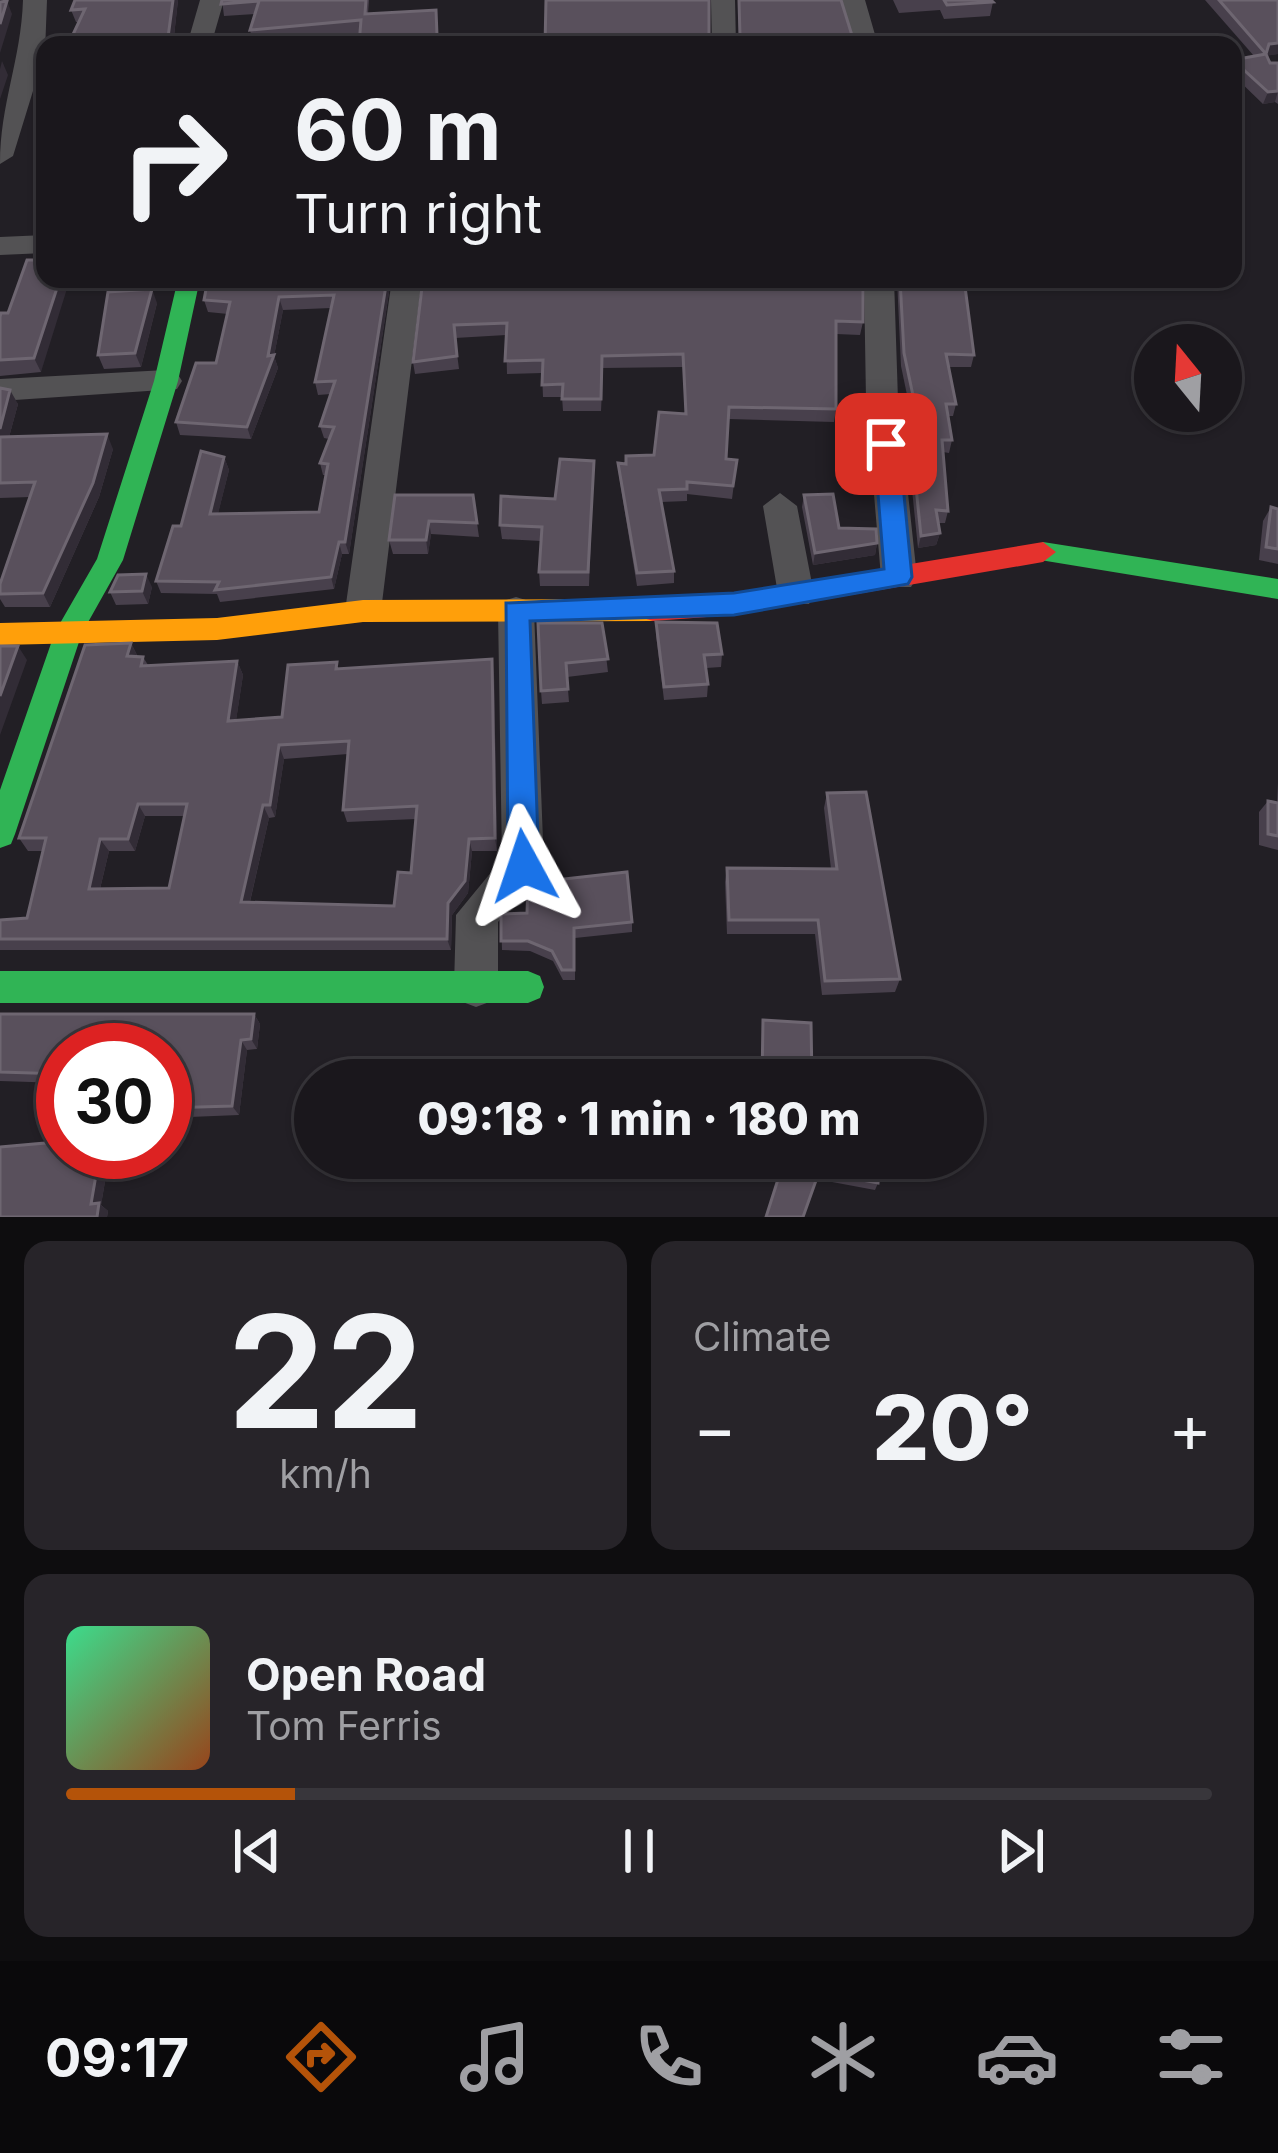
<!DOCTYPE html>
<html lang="en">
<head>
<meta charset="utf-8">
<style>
	:root { --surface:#1a171c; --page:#272429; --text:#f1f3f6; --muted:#9f9fa3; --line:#38363b; --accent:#b45309 }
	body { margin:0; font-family:Inter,sans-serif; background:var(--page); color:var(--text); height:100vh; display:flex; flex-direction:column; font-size:45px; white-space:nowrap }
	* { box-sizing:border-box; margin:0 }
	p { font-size:39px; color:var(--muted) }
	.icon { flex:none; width:66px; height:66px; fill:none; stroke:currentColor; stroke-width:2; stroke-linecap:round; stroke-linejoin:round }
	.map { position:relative; height:1217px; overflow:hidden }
	.sheet { display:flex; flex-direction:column; gap:24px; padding:24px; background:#0e0d0f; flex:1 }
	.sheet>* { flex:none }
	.top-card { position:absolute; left:36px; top:36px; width:1206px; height:252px; border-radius:24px; box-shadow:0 3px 9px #0004,0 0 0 3px var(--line); background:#1a171c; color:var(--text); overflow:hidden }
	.needle { width:78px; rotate:342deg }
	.tools { position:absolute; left:1134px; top:324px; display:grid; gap:24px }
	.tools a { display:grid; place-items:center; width:108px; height:108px; border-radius:50%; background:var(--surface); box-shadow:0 3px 9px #0004,0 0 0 3px var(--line); font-size:60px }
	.speed { position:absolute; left:36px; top:1023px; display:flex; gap:24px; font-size:60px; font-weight:700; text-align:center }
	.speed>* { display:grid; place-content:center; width:156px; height:156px; border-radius:50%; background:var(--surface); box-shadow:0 3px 9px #0004,0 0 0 3px var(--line); line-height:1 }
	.speed .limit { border:18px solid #d22; background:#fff; color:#111 }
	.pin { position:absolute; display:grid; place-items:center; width:102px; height:102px; color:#fff; margin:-51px; border-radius:24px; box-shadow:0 6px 18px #0006 }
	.me { position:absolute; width:132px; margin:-66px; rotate:355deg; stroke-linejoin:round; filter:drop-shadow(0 0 9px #0008) }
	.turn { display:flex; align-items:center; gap:42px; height:252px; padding:0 60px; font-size:54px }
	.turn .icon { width:156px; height:156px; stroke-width:2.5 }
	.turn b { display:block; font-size:84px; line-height:102px }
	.big { font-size:90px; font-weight:800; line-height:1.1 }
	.sheet .tile { flex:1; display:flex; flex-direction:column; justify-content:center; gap:18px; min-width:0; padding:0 42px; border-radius:24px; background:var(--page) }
	.sheet .dial { align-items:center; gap:0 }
	.dial b { font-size:156px; line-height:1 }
	.song { display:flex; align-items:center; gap:36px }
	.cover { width:144px; height:144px; border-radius:18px; background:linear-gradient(135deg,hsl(150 70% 55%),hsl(20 70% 35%)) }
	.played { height:12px; border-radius:6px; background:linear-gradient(90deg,var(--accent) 20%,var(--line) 20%) }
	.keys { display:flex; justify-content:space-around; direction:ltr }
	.heat { display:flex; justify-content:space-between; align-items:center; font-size:66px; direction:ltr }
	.sheet .tiles { flex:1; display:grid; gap:24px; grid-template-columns:1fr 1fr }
	.tile:last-child { grid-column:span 2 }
	.trip { position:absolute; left:294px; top:1059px; width:690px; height:120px; border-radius:60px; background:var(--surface); box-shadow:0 3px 9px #0004,0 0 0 3px var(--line); font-weight:800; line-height:120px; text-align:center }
	.dock { display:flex; height:192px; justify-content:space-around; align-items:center; background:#0a090b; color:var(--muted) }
	.dock .icon { width:84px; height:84px }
	.dock .on { color:var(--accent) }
	.dock b { font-size:54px; color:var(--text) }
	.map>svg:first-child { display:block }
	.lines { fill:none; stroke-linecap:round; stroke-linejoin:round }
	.street { fill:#535254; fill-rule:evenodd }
	.fast { fill:#30b455; fill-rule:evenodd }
	.slow { fill:#ff9f0a; fill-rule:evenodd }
	.jam { fill:#e5322d; fill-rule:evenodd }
	.wall { fill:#48404c; fill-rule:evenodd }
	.shaded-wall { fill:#322c36 }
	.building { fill:#59505c; stroke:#6e6671; stroke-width:3; fill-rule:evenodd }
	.route { fill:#1a73e8; stroke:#114b97; stroke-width:3 }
</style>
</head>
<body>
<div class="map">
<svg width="1278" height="1217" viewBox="0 0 1278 1217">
	<rect width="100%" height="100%" fill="#221f25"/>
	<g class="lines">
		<path class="street" d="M23 0H47L45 52 13 156 0 164C0 103 21 61 23 0Z
			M200 0H224L211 45H187Z
			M711 0H735L736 45H712Z
			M841 0H865L878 45H854Z
			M45 235V253L0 255V237Z
			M392 279H422L381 611 376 621H350L345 611Z
			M864 279H894L898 400 917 577 911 587H887L881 577 866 400Z
			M166 370 177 373 182 381 177 389 0 401V379Z
			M780 493 797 506 814 594 809 604H783L778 594 763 506Z
			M516 597 529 601 534 611 544 866 498 922V986L492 1001 476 1007 460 1001 454 986 456 915 502 859 498 611 503 601Z"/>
		<path class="fast" d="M178 279H200L178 381 123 560 82 633 15 834 11 844 0 848V790L55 632 97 559 154 381Z
			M1043 542 1278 579V599L1034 559 1030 552Z
			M0 971H528L540 976 544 987 540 998 528 1003H0Z"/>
		<path class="slow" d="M653 599 663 602 667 610 663 618 653 621 363 622 217 640 0 645V623L217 618 363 600Z"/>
		<path class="jam" d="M1043 542 1056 552 1043 562 734 615 653 621 643 618 639 610 643 602 653 599 734 593Z"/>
	</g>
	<path class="wall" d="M75 0H178L173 45 76 22 71 10Z
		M222 0H369L368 14 436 10 438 45H359L360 33 253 42 250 30 255 14 224 16Z
		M738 0H841L855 45H545L739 36Z
		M893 0H991L993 2 990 16 944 19 940 10 899 13Z
		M1205 0H1278V54L1267 55 1270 63H1278V104L1275 102 1263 104 1233 75V60L1254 56Z
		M45 260 41 372 0 376V317L8 313Z
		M208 279H391L349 554H342L334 589 220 602 217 594 161 593 156 581 181 526 224 457 229 470 218 513 319 512 326 475H323L320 463 329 439 324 438 320 426 331 394 318 395 315 382 331 308 283 310 274 356 278 368 251 439 180 435 176 422 216 363 228 314 208 312 204 300Z
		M423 279 863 322 860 335 836 334V409L834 422 729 419 726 459 737 460 732 499 687 494V501L661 502 674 571V583L637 586 619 476 618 463 626 464 654 455 685 414 683 367 603 368 601 411H563L562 397H543L542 373 507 374 506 335 455 338 459 369 415 374 413 362Z
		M897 279H964L974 355 971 367H949L956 404 953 416H948L952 440 949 453 943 452 948 511 945 523H938L940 533 936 545 918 548 906 431 909 419H912L901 366Z
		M157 303 141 367 104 369 98 355Z
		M0 388 18 404 9 437 113 449 99 497 50 607H5L0 599V584L30 497 0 498Z
		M594 461 589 586H540L539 572 541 541 502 539 500 525 555 499Z
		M473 495 479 537 431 534 428 554H393L389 540Z
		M804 495 839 528 877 543 875 555 813 565 802 507Z
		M1271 507 1278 509V564L1259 560 1263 521Z
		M152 587 148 604 116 605 110 592Z
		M656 622 722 654 721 667 706 668 708 684 707 697 664 700 656 635Z
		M602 623 608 672 567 677 569 702 542 704 541 691Z
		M131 643 138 657H143L148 665 237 661 243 675 236 720 282 717 339 668 494 673 497 851H472L468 893 452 915 451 950H0V920L27 918 43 851H28L19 838ZM348 754 343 810 347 822 416 819 411 873 394 906 250 902 269 818 275 817 284 759ZM145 816H185L169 888 100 889 109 851H135Z
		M1278 783V850L1259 845V812L1268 801 1277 803Z
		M827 793 900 979 895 992 822 995 815 934H727L725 882 727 868 831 869 824 808Z
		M501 914 632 922V932L575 938V980H563L553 961 530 951 502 950Z
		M0 1014H254L260 1024 257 1049 247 1050 239 1115 165 1118V1050H63V1152H110L101 1205 108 1211 107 1217H0L45 1143 62 1083 0 1081Z
		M764 1158 878 1183 875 1190 816 1179 779 1177 761 1172Z"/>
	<path class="shaded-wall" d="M173 0H178L173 45H167Z
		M7 1 12 14 0 53V24Z
		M436 10 438 45H407V43Z
		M1278 43V54L1265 56 1269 44Z
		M2 61 8 75 0 99V69Z
		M1278 91 1275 102 1263 104 1268 92Z
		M60 279H70L41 372 34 358Z
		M387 279H391L349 554 345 542Z
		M152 289 157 303 141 367 135 353Z
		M279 297 283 310 274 356 278 368 251 439 247 427 268 356Z
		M10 390 18 404 5 452 0 441V429Z
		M107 434 113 449 99 497 50 607 43 593Z
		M224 457 229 470 215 526 210 514Z
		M429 521 431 534 428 554 426 540Z
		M940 533 936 545 918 548 921 536Z
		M339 542 342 554 334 589 331 577Z
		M877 543 875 555 813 565 815 553Z
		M146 574 152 587 148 604 142 591Z
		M131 643 138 657 127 656Z
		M18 646 27 660 0 735V696Z
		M492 659 494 673 497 851 495 838Z
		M237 661 243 675 234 734 228 721Z
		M279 745 284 759 275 817 270 805Z
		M138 804 145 816 135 851 128 839Z
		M263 805 269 818 247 914 241 902Z
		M100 839 109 851 97 901 89 889Z
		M469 839 472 851 468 893 452 915 451 950 447 939 448 903Z
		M254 1014 260 1024 257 1049 251 1039Z
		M241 1040 247 1050 239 1115 232 1106Z
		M100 1152H110L101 1205 108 1211 107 1217H97L91 1204Z"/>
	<path class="building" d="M75 0H173L167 45H68L85 9 71 10Z
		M222 0H366L365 14 436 10 437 35 407 43V45H359L361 20 250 30 259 1 221 4Z
		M546 0H709V36H740L739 0H841L855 45H720V40H663V45H545Z
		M944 0H991L993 2 947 5Z
		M1219 0H1278V43L1269 44 1266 54Z
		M7 1 0 24V2Z
		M1266 54 1270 63H1278V91L1268 92 1233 60Z
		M27 260H45V279H60L34 358 0 360V317L1 313H8Z
		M208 279H387L345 542H339L331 577 215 590 219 582 156 581 173 526H181L201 451 224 457 210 514 319 512 328 464 320 463 334 427 320 426 335 381 315 382 334 295 279 297 268 356 274 355 247 427 176 422 196 363H216L230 302 204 300Z
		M423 279H863V322L836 321V409L729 407 726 459 737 460 733 486 687 482V489L659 490 674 571 637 573 618 463 626 464V456L654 455 659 412 686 414 683 354 602 356 601 399H562L563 384 542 385 543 360 505 361 507 323 454 325 457 356 413 362Z
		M900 279H964L974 355 946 354 956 404H946L952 440H942L948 511 936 510 940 533 921 536 909 419H918L904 353Z
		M152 289 135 353 98 355 108 292Z
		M0 388 10 390 0 429Z
		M107 434 93 483 43 593 0 594V584L35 482 0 483V437Z
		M560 459 594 461 588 572H539L542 527 500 525 501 496 555 499Z
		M833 494 839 528 876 529 877 543 815 553 804 495Z
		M395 495H473L477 523 429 521 426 540H389Z
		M1271 507 1278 509V549L1266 547Z
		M146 574 142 591 110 592 118 575Z
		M656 622 717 623 722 654 704 655 708 684 664 687Z
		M538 623H602L608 659 566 663 568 689 541 691Z
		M131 643 127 656 143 657 141 666 237 661 228 721 282 717 288 665 337 662 336 669 492 659 495 838 469 839 465 881 448 903 447 939H0V920L27 918 46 838H19L85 645ZM349 741 343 810 417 806 411 873 398 872 394 906 241 902 263 805H270L279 745ZM138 804H187L169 888 89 889 100 839H128Z
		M0 646H18L0 696Z
		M866 792 900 979 825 981 818 920H729L727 868 837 869 827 793Z
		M1268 801 1278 803V836L1268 834Z
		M627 872 632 922 574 928V970H562L552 951 528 941H501V914L527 913 528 883Z
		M0 1014H254L251 1039 241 1040 232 1106 165 1108V1050H63V1074L0 1072Z
		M763 1020 811 1023 812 1080H762Z
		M63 1079V1152H100L91 1204 99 1203 97 1217H0V1147L45 1143Z
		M764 1158H880L878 1183 819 1172 803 1217H766L781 1170 763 1165Z"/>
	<path class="route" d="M886 435 899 444 912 577 908 584 734 615 530 621 539 866 535 876H512L508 866 506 603 734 593 884 569 874 444Z"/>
</svg>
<div class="tools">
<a><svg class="needle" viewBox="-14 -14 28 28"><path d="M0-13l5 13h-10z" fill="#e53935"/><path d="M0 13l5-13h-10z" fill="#9f9fa3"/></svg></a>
</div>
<div class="speed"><div class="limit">30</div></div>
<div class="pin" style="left:886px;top:444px;background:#d93025"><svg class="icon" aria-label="arrive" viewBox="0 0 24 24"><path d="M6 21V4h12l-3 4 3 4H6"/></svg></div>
<svg class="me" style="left:524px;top:866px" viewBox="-20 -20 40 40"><path d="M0-17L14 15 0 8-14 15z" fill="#1a73e8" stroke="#fff" stroke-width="4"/></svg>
<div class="trip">09:18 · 1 min · 180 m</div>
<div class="top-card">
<div class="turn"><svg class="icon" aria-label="right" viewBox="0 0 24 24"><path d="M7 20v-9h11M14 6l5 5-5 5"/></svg><div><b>60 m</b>Turn right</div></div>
</div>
</div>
<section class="sheet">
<div class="tiles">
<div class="tile dial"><b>22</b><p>km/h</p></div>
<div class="tile"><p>Climate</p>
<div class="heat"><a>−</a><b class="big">20°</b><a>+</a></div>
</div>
<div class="tile">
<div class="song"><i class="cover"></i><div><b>Open Road</b><p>Tom Ferris</p></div></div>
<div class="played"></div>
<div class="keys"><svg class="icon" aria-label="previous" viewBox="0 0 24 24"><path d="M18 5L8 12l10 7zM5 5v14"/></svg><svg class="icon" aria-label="pause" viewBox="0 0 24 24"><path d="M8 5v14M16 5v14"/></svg><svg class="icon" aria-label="next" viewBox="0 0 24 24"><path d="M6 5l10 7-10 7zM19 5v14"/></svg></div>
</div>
</div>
</section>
<nav class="dock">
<b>09:17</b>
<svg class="icon on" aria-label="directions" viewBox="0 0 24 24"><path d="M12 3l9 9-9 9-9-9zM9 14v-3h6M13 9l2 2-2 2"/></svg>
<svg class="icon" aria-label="music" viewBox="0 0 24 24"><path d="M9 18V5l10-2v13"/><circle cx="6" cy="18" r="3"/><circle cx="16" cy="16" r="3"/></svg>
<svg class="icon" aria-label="phone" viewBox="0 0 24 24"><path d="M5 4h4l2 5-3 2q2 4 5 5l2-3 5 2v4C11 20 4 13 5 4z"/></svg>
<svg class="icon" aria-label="climate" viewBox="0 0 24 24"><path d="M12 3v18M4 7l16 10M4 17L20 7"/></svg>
<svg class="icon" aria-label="car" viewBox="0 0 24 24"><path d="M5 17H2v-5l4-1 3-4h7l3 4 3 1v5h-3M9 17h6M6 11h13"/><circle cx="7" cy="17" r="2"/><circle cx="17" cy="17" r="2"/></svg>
<svg class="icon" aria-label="filters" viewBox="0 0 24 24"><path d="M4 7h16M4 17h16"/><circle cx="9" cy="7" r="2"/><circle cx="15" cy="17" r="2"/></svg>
</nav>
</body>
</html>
